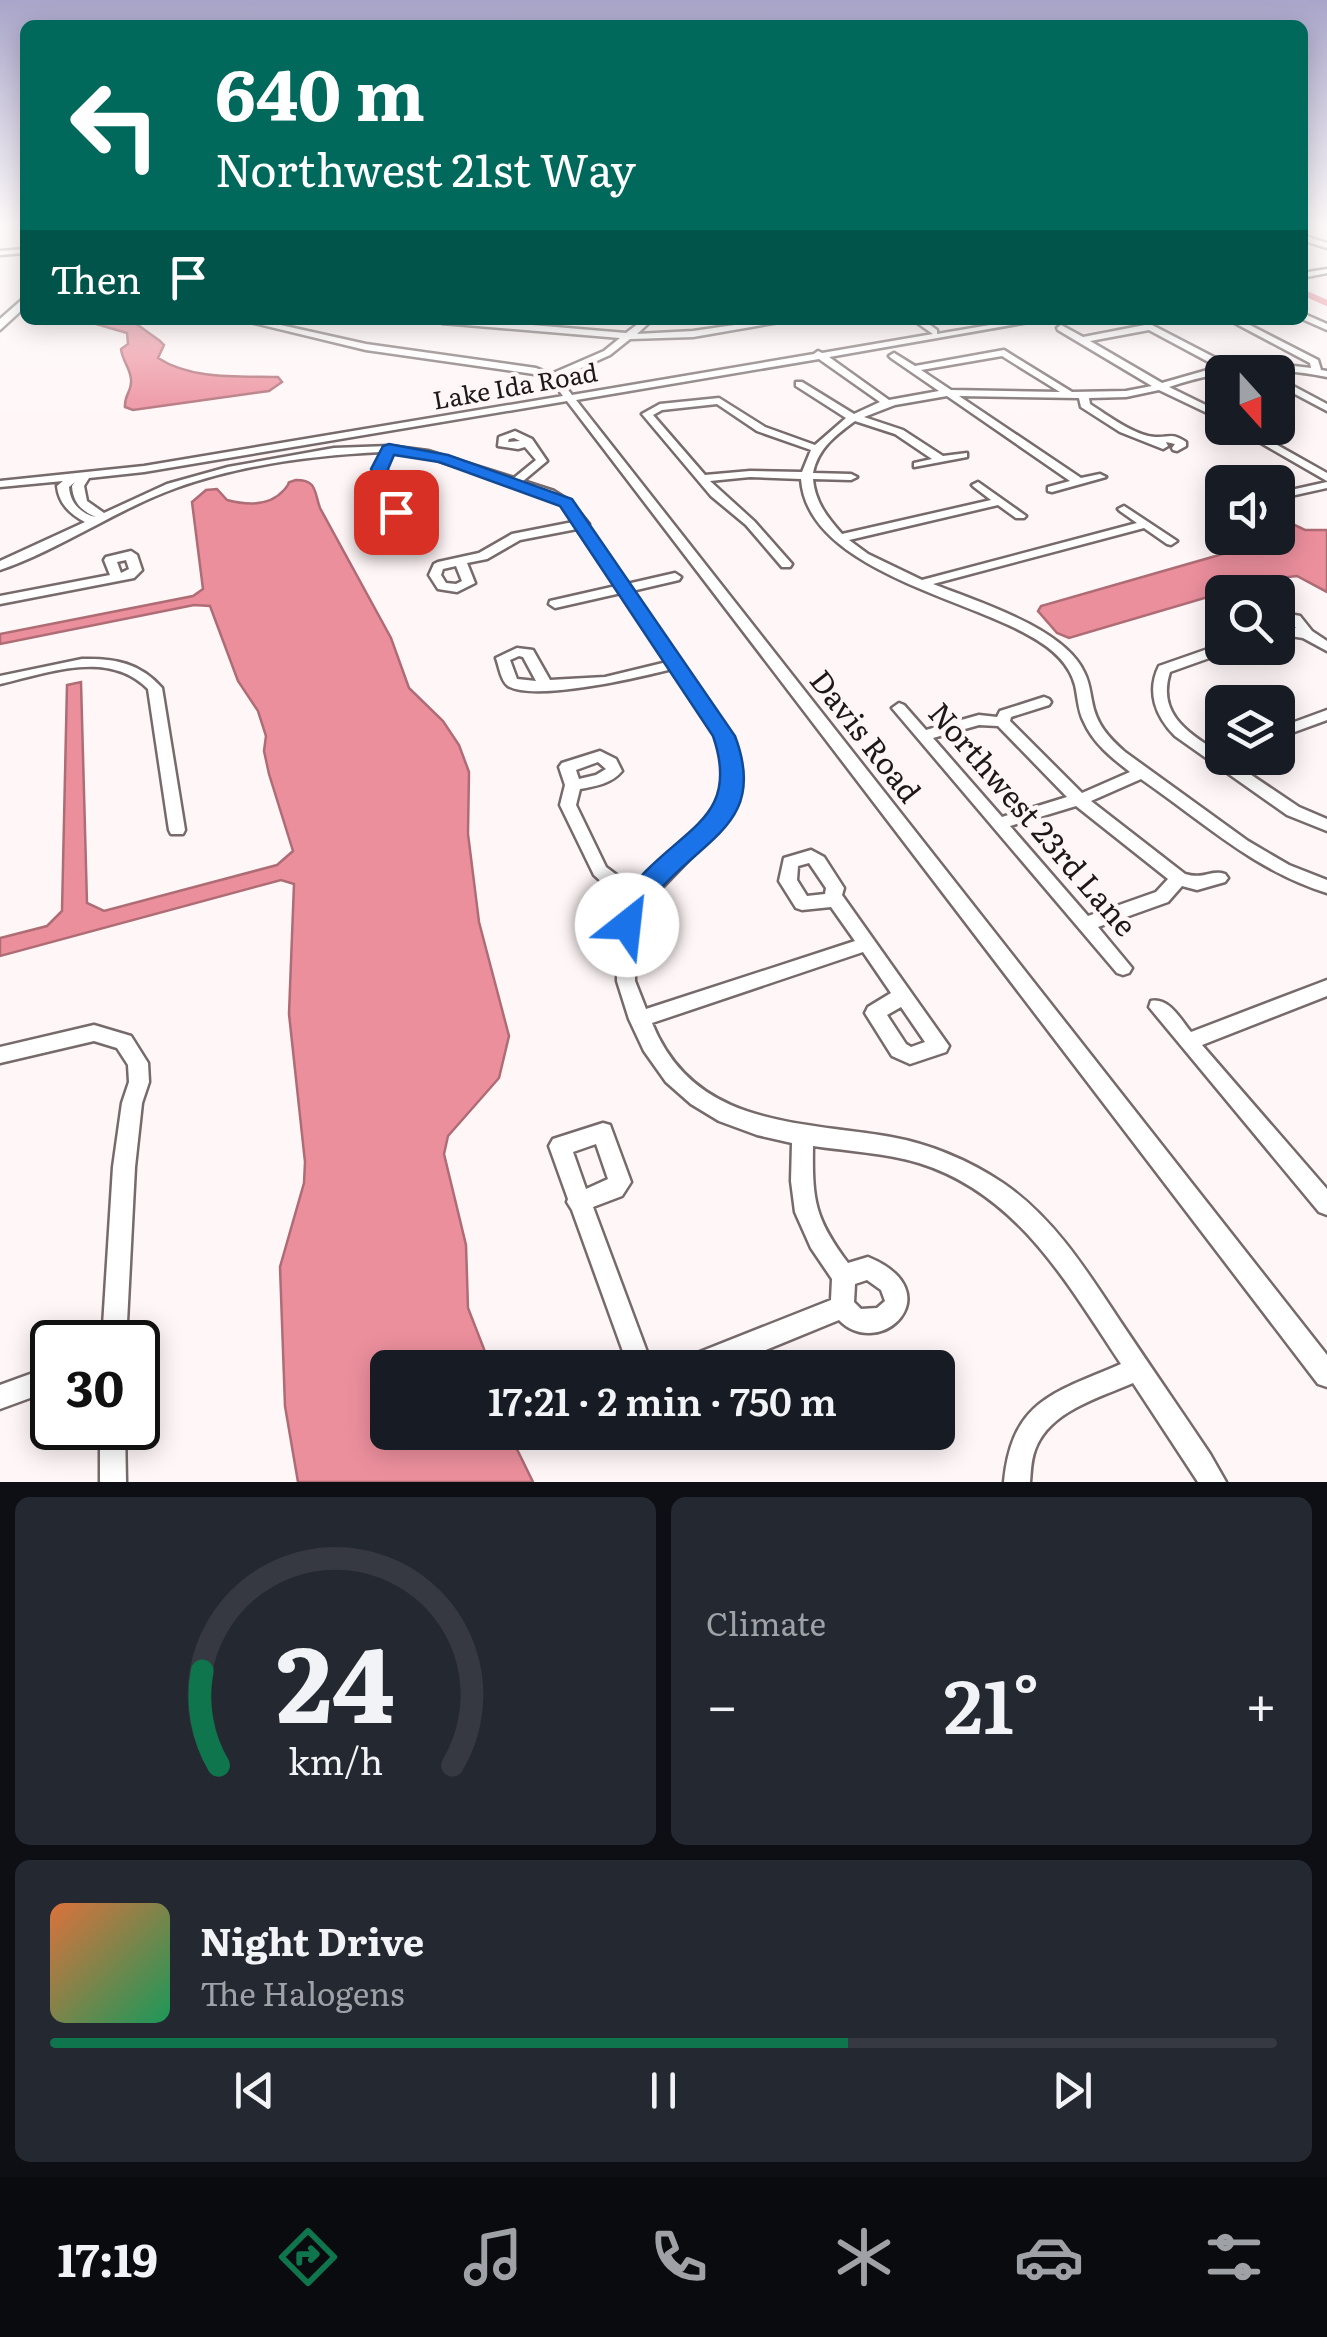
<!DOCTYPE html>
<html lang="en">
<head>
<meta charset="utf-8">
<style>
	:root { --surface:#171b24; --page:#242831; --text:#f1f3f6; --muted:#9ea1a6; --line:#363941; --accent:#0f754d }
	body { margin:0; font-family:Literata,serif; background:var(--page); color:var(--text); height:100vh; display:flex; flex-direction:column; font-size:38px; white-space:nowrap }
	* { box-sizing:border-box; margin:0 }
	p { font-size:32px; color:var(--muted) }
	.icon { flex:none; width:55px; height:55px; fill:none; stroke:currentColor; stroke-width:2; stroke-linecap:round; stroke-linejoin:round }
	.map { position:relative; height:1482px; overflow:hidden }
	.side { display:flex; flex-direction:column; gap:15px; padding:15px; background:#0d0f14; flex:1 }
	.side>* { flex:none }
	.guide { position:absolute; left:20px; top:20px; width:1288px; height:305px; border-radius:15px; box-shadow:0 5px 25px #0003; background:#00695c; color:#fff; overflow:hidden }
	.needle { width:65px; rotate:159deg }
	.fabs { position:absolute; left:1205px; top:355px; display:grid; gap:20px }
	.fabs a { display:grid; place-items:center; width:90px; height:90px; border-radius:15px; background:var(--surface); box-shadow:0 5px 25px #0003; font-size:50px }
	.speed { position:absolute; left:30px; top:1320px; display:flex; gap:20px; font-size:50px; font-weight:700; text-align:center }
	.speed>* { display:grid; place-content:center; width:130px; height:130px; border-radius:50%; background:var(--surface); box-shadow:0 5px 25px #0003; line-height:1 }
	.speed .limit { border:5px solid #111; border-radius:15px; background:#fff; color:#111 }
	.pin { position:absolute; display:grid; place-items:center; width:85px; height:85px; color:#fff; margin:-42px; border-radius:20px; box-shadow:0 5px 15px #0006 }
	.me { position:absolute; width:110px; margin:-55px; rotate:29deg; stroke-linejoin:round; filter:drop-shadow(0 0 8px #0008) }
	.turn { display:flex; align-items:center; gap:35px; height:210px; padding:0 30px; font-size:45px }
	.turn .icon { width:130px; height:130px; stroke-width:2.5 }
	.turn b { display:block; font-size:70px; line-height:85px }
	.then { display:flex; align-items:center; height:95px; padding:0 30px; background:#0003; gap:20px; font-size:38px }
	.big { font-size:75px; font-weight:600; line-height:1.1 }
	.side .widget { flex:1; display:flex; flex-direction:column; justify-content:center; gap:15px; min-width:0; padding:0 35px; border-radius:15px; background:var(--page) }
	.side .dial { align-items:center; gap:0 }
	.dial svg { height:260px; overflow:visible; fill:none; stroke:var(--line); stroke-width:7; stroke-linecap:round; text-anchor:middle }
	.dial text { fill:var(--text); stroke:none }
	.song { display:flex; align-items:center; gap:30px }
	.cover { width:120px; height:120px; border-radius:15px; background:linear-gradient(135deg,hsl(20 70% 55%),hsl(150 70% 35%)) }
	.played { height:10px; border-radius:5px; background:linear-gradient(90deg,var(--accent) 65%,var(--line) 65%) }
	.keys { display:flex; justify-content:space-around; direction:ltr }
	.heat { display:flex; justify-content:space-between; align-items:center; font-size:55px; direction:ltr }
	.side .tiles { flex:1; display:grid; gap:15px; grid-template-columns:1fr 1fr }
	.widget:last-child { grid-column:span 2 }
	.trip { position:absolute; left:370px; top:1350px; width:585px; height:100px; border-radius:15px; background:var(--surface); box-shadow:0 5px 25px #0003; font-weight:600; line-height:100px; text-align:center }
	.menu { display:flex; height:160px; justify-content:space-around; align-items:center; background:#090b0e; color:var(--muted) }
	.menu .icon { width:70px; height:70px }
	.menu .current { color:var(--accent) }
	.menu b { font-size:45px; color:var(--text) }
	.map>svg:first-child { display:block }
	.water { fill:#ec8f9d; stroke:#ae6c75; stroke-width:2.5 }
	.lines { fill:none; stroke-linecap:round; stroke-linejoin:round }
	.canal { stroke:#ec8f9d; stroke-width:6 }
	.minor-casing { stroke:#766a6b; stroke-width:5 }
	.major-casing { stroke:#766a6b; stroke-width:5 }
	.minor { fill:#fff; fill-rule:evenodd }
	.major { fill:#fff; fill-rule:evenodd }
	.route { fill:#1a73e8; stroke:#114b97; stroke-width:2.5 }
	.labels { text-anchor:middle; dominant-baseline:central; stroke-width:9; stroke-linejoin:round; paint-order:stroke }
	.far-street-label { font-size:25px; fill:#1d1919; stroke:#fff6f7 }
	.street-label { font-size:30px; fill:#1d1919; stroke:#fff6f7 }
</style>
</head>
<body>
<div class="map">
<svg width="1327" height="1482" viewBox="0 0 1327 1482">
	<rect width="100%" height="100%" fill="#fff6f7"/>
	<path class="water" d="M102 320H131L160 341 164 345 158 358C192 380 239 376 278 377L282 382 269 391 133 410 125 407C124 396 131 392 131 382 132 370 122 361 121 349L128 344 127 333 96 324Z
		M296 480C317 480 314 491 320 508L391 638 409 688 443 721 459 745 469 772 468 834 479 922 509 1036 499 1078 448 1136 444 1154 466 1245 468 1308 491 1367 388 1368V1432L509 1433 533 1482H298L285 1406 280 1267 304 1183 305 1162 289 1014 294 884 281 880 0 956V938L47 926 62 911 67 685 81 682 87 903 104 911 277 865 293 851 269 774 264 751 266 736 258 711 238 681 210 606 194 605 0 644V634L193 596 203 589 192 502 206 490 217 489 227 500C246 505 269 507 284 490 294 479 282 485 296 480Z
		M1278 517 1305 530H1327V592L1297 576 1269 579 1069 638 1057 633 1038 611 1041 606 1233 551 1243 543 1236 538H1278Z"/>
	<g class="lines">
		<path class="canal" d="M1302 292 1327 303"/>
		<defs>
			<path id="minor" d="M1302 235 1327 243V248L1302 240Z
				M25 249V253L0 255V251Z
				M1327 269V273L1302 278V273Z
				M1302 313 1327 324V330L1302 319Z
				M242 320H258L366 344 536 368 551 374 604 351 620 338 442 323 438 320H472L626 333 643 320H652L637 334 693 331 769 320H791L693 337 630 339 610 355 559 378 572 395 814 354 818 351 822 353 933 334 913 320H923L937 330V334L1020 320H1040L829 357 889 400 939 391 891 358 889 356 894 353 915 366 1004 350 1072 392 1126 391 1152 386 1058 330 1057 328 1061 325 1083 337 1150 324 1229 365 1267 363 1311 368 1310 363 1229 320H1240L1318 360 1321 370 1327 371V377C1266 365 1228 368 1169 387L1222 413V420L1159 390 1126 397 1089 398 1090 404C1107 415 1135 436 1155 437 1170 438 1170 432 1186 442V446L1177 451 1173 450 1172 448 1175 444 1166 442 1168 446 1163 449 1120 432 1081 407 1079 398 959 396 1081 478 1100 474 1106 477 1052 492 1048 491V487L1070 481 947 396 895 405 864 417 903 430 943 456 967 453V457L914 467V463L932 459 895 434 855 421C836 435 818 448 813 473L851 474 857 477 851 480 813 479C815 502 827 517 842 534L991 500 974 487 972 485 978 482 1026 516 1024 518H1016L998 505 849 540 868 554 922 580 1137 523 1120 511 1118 509 1124 506 1177 541 1171 545 1167 544 1144 528 933 584C976 601 1064 628 1084 672 1089 681 1090 691 1092 701 1096 724 1108 737 1125 752L1248 841 1289 865 1327 880V893C1255 871 1202 821 1141 779L1091 801 1185 874C1204 880 1211 869 1225 874L1228 878 1225 882 1197 890 1182 886 1168 902 1098 927 1132 968 1129 973 1123 975 1117 973 892 708 899 703 904 705 926 730 979 715 997 717 1000 711 1044 697 1049 699 1051 702 1049 705 1011 717 1010 721 1082 793 1130 772C1112 758 1093 743 1084 722 1078 711 1078 698 1075 685 1069 662 1050 647 1030 636 966 598 807 569 801 479L750 477 710 481 754 521 792 564 790 567H782L746 525 711 496 642 414 660 404 719 398 765 427 815 445 846 418 796 386V382H802L854 414 880 402 819 359 576 400 1327 1355V1387L1318 1384 567 401 144 472 89 478 84 486 87 501 104 513 167 484 228 467 334 448 389 446 428 451 514 478 536 460 525 447 518 449 498 446 499 437 515 431 532 439 547 461 523 481 554 491 570 501 589 524 588 526 627 584 675 573 681 577 679 580 632 591 731 736 741 778 729 815 705 843 650 900 635 933V981L646 1009 855 941 831 907 802 910 796 908 779 881 784 858 811 850 824 857 844 888 842 895 949 1046 946 1052 910 1064 892 1056 865 1013 868 1007 891 993 863 952 652 1023C694 1127 798 1121 891 1137 930 1144 970 1161 1003 1183 1054 1218 1087 1271 1120 1321 1150 1366 1180 1409 1210 1454L1226 1482H1198L1133 1383C1099 1398 1049 1411 1035 1450 1031 1460 1031 1471 1030 1482H1004C1012 1400 1054 1393 1121 1364 1067 1283 1018 1194 919 1163 885 1153 848 1151 813 1146 812 1201 815 1219 848 1263L868 1257C953 1292 880 1362 839 1320L722 1368H679L682 1359 831 1300 832 1279 811 1248 795 1212 791 1181 792 1143 757 1135 719 1121 691 1104 666 1082 644 1051 629 1019 617 981V933L634 896 606 886 594 875 560 805 565 785 559 767 562 763 600 751 616 759 622 771C611 784 596 786 580 789L576 805 606 867 618 876 643 885 716 809 726 778 717 736 672 669C641 677 535 702 508 686 501 681 499 666 496 658L517 648 533 650 550 680 605 677 667 662 621 593 555 608 549 604 550 601 616 586 577 529 520 540 487 559 467 563 475 583 457 592 438 589 429 575 434 564 438 562 479 553 512 534 573 522 562 505 546 495 427 457 393 453 384 469 401 509 425 514 427 516 421 519 396 515 390 512 374 469 382 452C315 455 239 465 176 488 115 510 61 549 0 570V561L85 522C70 514 59 504 57 486L63 481 0 487V481L144 466 563 396 552 381 534 374 366 350ZM1149 330 1218 367 1162 383 1090 341ZM1002 356 1060 392 951 390 921 370ZM717 404 757 431 811 450 802 472 750 471 705 475 653 415 662 410ZM514 438 520 441 508 442 509 439ZM75 482 72 486C73 502 81 511 96 517 81 514 70 503 69 487ZM456 566 462 581 456 584 446 583 441 575 443 569ZM519 656 523 657 536 681 517 679 510 660ZM979 725 998 726 1067 797 1002 817 933 738ZM598 762 606 769 596 775 579 779 576 770ZM1076 806 1168 879 1156 892 1088 916 1010 826ZM809 863 826 888 825 894 807 896 797 880 798 866ZM901 1007 925 1042 911 1047 906 1044 887 1015ZM867 1280 881 1290 885 1301 877 1308 861 1309 854 1302 855 1284Z
				M1278 378 1327 404V411L1278 385Z
				M1235 428H1247L1327 473V481Z
				M1327 482V488L1286 497 1280 494 1282 492Z
				M131 551 137 555 142 570 134 578 0 604V596L110 575 104 560 106 557ZM126 560 129 569 121 573 117 562Z
				M1295 615 1300 616 1312 631 1327 641V651L1303 638 1278 634V626L1296 628 1288 619Z
				M1222 644V648H1230L1229 651 1170 672C1156 716 1191 734 1222 755V758H1226L1299 807 1327 819V831L1287 815 1175 736C1156 717 1146 692 1159 666Z
				M82 659C115 658 140 663 162 688L185 830 183 834H171L169 830 148 689C108 649 48 673 0 684V676Z
				M1327 710V720L1278 738V728Z
				M1327 980V996L1202 1045 1327 1189V1215L1319 1212 1149 1007 1151 1001C1169 997 1181 1020 1191 1032Z
				M94 1025 131 1036 148 1063 149 1082 142 1103 135 1167 126 1342H102L113 1167 122 1103 129 1082 128 1065 117 1048 94 1041 0 1063V1047Z
				M603 1123 610 1125 631 1182 622 1196 593 1207 653 1368H629L572 1210 567 1202 568 1199 549 1146 553 1139ZM596 1144 608 1179 586 1189 573 1152Z
				M52 1366V1390L0 1409V1385Z
				M100 1428H125L126 1482H100Z"/>
			<path id="major" d="M25 297V307L0 330V319Z"/>
		</defs>
		<use href="#minor" class="minor-casing"/>
		<use href="#major" class="major-casing"/>
		<use href="#minor" class="minor"/>
		<use href="#major" class="major"/>
	</g>
	<linearGradient id="sky" x2="0" y2="1"><stop stop-color="#a9a5ca"/><stop offset="0.52" stop-color="#fffbfb"/><stop offset="1" stop-color="#fffbfb" stop-opacity="0"/></linearGradient>
	<rect width="1327" height="433" fill="url(#sky)"/>
	<path class="route" d="M389 444 448 455 572 499 735 736C766 818 711 835 664 885 652 897 645 917 636 932L627 935 617 932 613 925C623 908 632 885 646 871 691 825 739 812 713 736L560 506 439 462 394 455 388 469 405 512 390 515 371 469 383 446Z"/>
	<g class="labels">
		<g class="far-street-label">
			<text transform="translate(515 385) rotate(-10)">Lake Ida Road</text>
		</g>
		<g class="street-label">
			<text transform="translate(867 735) rotate(52)">Davis Road</text>
			<text transform="translate(1034 818) rotate(49)">Northwest 23rd Lane</text>
		</g>
	</g>
</svg>
<div class="fabs">
<a><svg class="needle" viewBox="-14 -14 28 28"><path d="M0-13l5 13h-10z" fill="#e53935"/><path d="M0 13l5-13h-10z" fill="#9ea1a6"/></svg></a>
<a><svg class="icon" aria-label="sound" viewBox="0 0 24 24"><path d="M4 9h4l5-4v14l-5-4H4zM17 9q2 3 0 6"/></svg></a>
<a><svg class="icon" aria-label="search" viewBox="0 0 24 24"><circle cx="10" cy="10" r="6"/><path d="M15 15l6 6"/></svg></a>
<a><svg class="icon" aria-label="layers" viewBox="0 0 24 24"><path d="M12 4l9 5-9 5-9-5zM3 14l9 5 9-5"/></svg></a>
</div>
<div class="speed"><div class="limit">30</div></div>
<div class="pin" style="left:396px;top:512px;background:#d93025"><svg class="icon" aria-label="arrive" viewBox="0 0 24 24"><path d="M6 21V4h12l-3 4 3 4H6"/></svg></div>
<svg class="me" style="left:627px;top:925px" viewBox="-20 -20 40 40"><circle r="19" fill="#fff"/><path d="M0-13L10 11 0 6-10 11z" fill="#1a73e8"/></svg>
<div class="trip">17:21 · 2 min · 750 m</div>
<div class="guide">
<div class="turn"><svg class="icon" aria-label="left" viewBox="0 0 24 24"><path d="M17 20v-9H6M10 6l-5 5 5 5"/></svg><div><b>640 m</b>Northwest 21st Way</div></div>
<div class="then">Then<svg class="icon" aria-label="arrive" viewBox="0 0 24 24"><path d="M6 21V4h12l-3 4 3 4H6"/></svg></div>
</div>
</div>
<section class="side">
<div class="tiles">
<div class="widget dial"><svg viewBox="0 0 100 80">
<path d="M14 69A42 42 0 1 1 86 69"/>
<path d="M14 69A42 42 0 0 1 9 40" stroke="#0f754d"/>
<text x="50" y="56" font-size="32" font-weight="700">24</text>
<text x="50" y="72" font-size="11">km/h</text>
</svg></div>
<div class="widget"><p>Climate</p>
<div class="heat"><a>−</a><b class="big">21°</b><a>+</a></div>
</div>
<div class="widget">
<div class="song"><i class="cover"></i><div><b>Night Drive</b><p>The Halogens</p></div></div>
<div class="played"></div>
<div class="keys"><svg class="icon" aria-label="previous" viewBox="0 0 24 24"><path d="M18 5L8 12l10 7zM5 5v14"/></svg><svg class="icon" aria-label="pause" viewBox="0 0 24 24"><path d="M8 5v14M16 5v14"/></svg><svg class="icon" aria-label="next" viewBox="0 0 24 24"><path d="M6 5l10 7-10 7zM19 5v14"/></svg></div>
</div>
</div>
</section>
<nav class="menu">
<b>17:19</b>
<svg class="icon current" aria-label="directions" viewBox="0 0 24 24"><path d="M12 3l9 9-9 9-9-9zM9 14v-3h6M13 9l2 2-2 2"/></svg>
<svg class="icon" aria-label="music" viewBox="0 0 24 24"><path d="M9 18V5l10-2v13"/><circle cx="6" cy="18" r="3"/><circle cx="16" cy="16" r="3"/></svg>
<svg class="icon" aria-label="phone" viewBox="0 0 24 24"><path d="M5 4h4l2 5-3 2q2 4 5 5l2-3 5 2v4C11 20 4 13 5 4z"/></svg>
<svg class="icon" aria-label="climate" viewBox="0 0 24 24"><path d="M12 3v18M4 7l16 10M4 17L20 7"/></svg>
<svg class="icon" aria-label="car" viewBox="0 0 24 24"><path d="M5 17H2v-5l4-1 3-4h7l3 4 3 1v5h-3M9 17h6M6 11h13"/><circle cx="7" cy="17" r="2"/><circle cx="17" cy="17" r="2"/></svg>
<svg class="icon" aria-label="filters" viewBox="0 0 24 24"><path d="M4 7h16M4 17h16"/><circle cx="9" cy="7" r="2"/><circle cx="15" cy="17" r="2"/></svg>
</nav>
</body>
</html>
